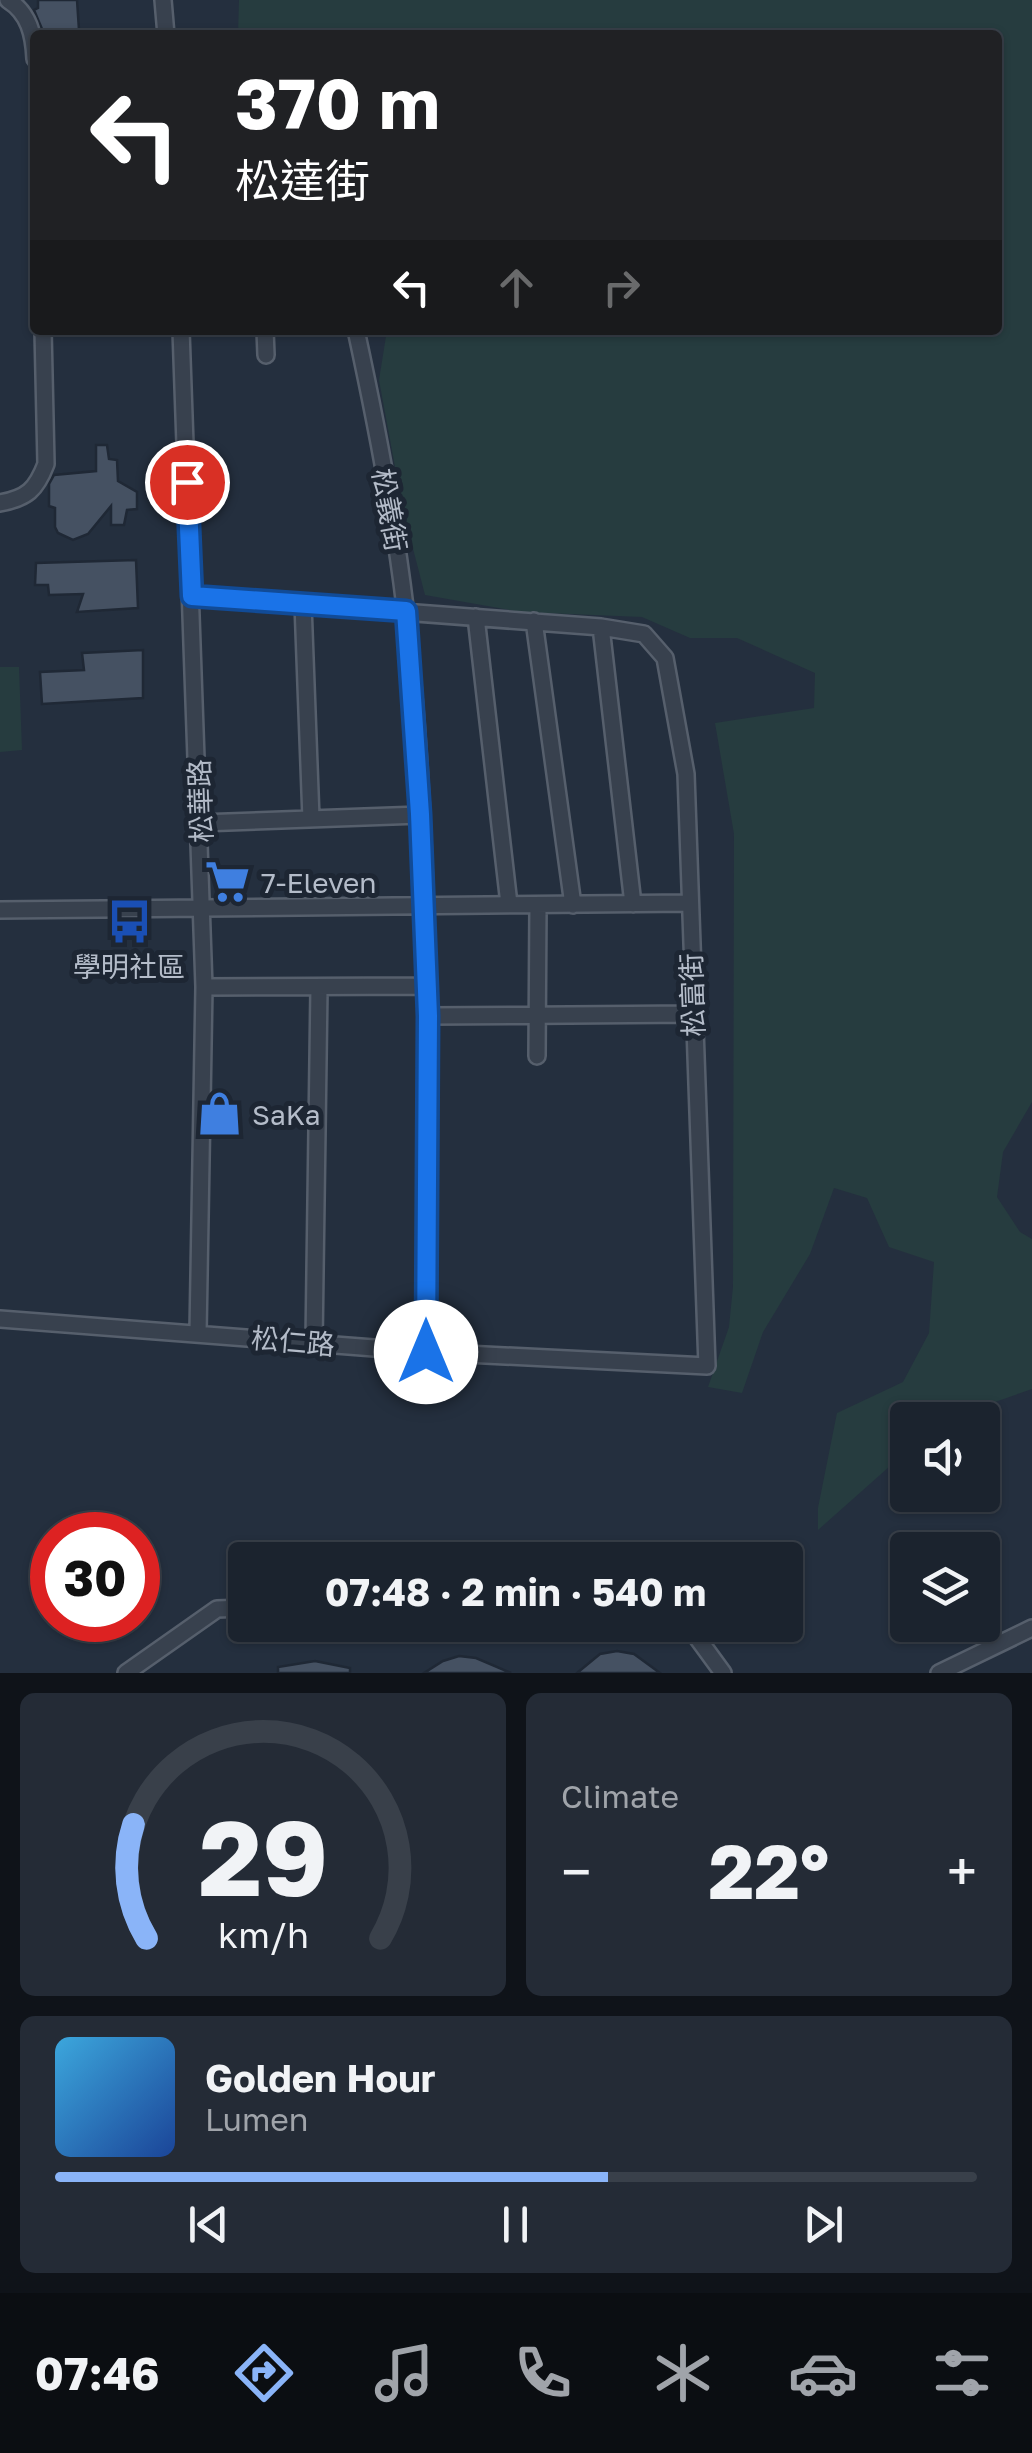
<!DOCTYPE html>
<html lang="en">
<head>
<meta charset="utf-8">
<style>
	:root { --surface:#1b232e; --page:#242b36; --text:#f1f3f6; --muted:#a0a4aa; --line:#39404a; --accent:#8ab4f8 }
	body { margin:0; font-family:"Golos Text","Noto Sans TC",sans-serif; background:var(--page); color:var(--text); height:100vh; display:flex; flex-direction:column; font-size:38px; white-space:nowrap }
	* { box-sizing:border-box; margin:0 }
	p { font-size:32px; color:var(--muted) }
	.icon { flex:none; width:55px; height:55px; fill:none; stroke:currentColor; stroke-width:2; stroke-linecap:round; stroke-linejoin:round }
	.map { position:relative; height:1673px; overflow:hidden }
	.side { display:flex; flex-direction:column; gap:20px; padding:20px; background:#0f1319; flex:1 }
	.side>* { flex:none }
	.top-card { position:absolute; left:30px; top:30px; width:972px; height:305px; border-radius:10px; box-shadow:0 2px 8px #0004,0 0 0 2px var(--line); background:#202124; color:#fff; overflow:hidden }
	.controls { position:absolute; left:890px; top:1402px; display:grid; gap:20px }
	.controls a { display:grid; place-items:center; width:110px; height:110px; border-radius:10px; background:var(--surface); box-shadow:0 2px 8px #0004,0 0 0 2px var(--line); font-size:50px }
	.speed { position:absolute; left:30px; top:1512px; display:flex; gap:20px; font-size:50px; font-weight:700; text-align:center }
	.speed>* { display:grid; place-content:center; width:130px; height:130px; border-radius:50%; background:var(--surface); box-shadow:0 2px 8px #0004,0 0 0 2px var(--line); line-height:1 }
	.speed .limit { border:15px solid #d22; background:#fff; color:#111 }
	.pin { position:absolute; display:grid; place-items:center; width:85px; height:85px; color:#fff; margin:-42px; border:5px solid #fff; border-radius:50%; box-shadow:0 2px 10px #0007 }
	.me { position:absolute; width:110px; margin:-55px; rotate:0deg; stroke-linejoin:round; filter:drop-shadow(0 0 8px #0008) }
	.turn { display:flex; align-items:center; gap:35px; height:210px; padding:0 40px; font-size:45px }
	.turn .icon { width:130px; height:130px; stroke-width:2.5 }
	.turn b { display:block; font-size:70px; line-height:85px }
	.lanes { display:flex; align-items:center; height:95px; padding:0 40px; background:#0003; justify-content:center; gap:50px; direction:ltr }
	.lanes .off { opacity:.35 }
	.big { font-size:75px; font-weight:700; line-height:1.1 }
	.side .tile { flex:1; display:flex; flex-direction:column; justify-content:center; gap:15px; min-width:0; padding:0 35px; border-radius:15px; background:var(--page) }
	.side .dial { align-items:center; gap:0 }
	.dial svg { height:260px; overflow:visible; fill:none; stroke:var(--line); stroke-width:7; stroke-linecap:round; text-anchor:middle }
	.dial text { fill:var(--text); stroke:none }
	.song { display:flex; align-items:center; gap:30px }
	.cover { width:120px; height:120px; border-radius:15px; background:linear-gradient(135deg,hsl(200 70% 55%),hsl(220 70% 35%)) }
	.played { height:10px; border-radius:5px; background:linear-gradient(90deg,var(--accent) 60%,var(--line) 60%) }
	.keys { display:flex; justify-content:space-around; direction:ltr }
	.heat { display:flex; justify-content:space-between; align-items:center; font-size:55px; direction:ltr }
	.side .tiles { flex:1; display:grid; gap:20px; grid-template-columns:1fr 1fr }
	.tile:last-child { grid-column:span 2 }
	.trip { position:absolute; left:228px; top:1542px; width:575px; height:100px; border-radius:10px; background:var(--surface); box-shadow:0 2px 8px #0004,0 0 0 2px var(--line); font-weight:700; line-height:100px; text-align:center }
	.menu { display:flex; height:160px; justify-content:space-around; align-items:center; background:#0b0e12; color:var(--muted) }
	.menu .icon { width:70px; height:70px }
	.menu .active { color:var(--accent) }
	.menu b { font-size:45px; color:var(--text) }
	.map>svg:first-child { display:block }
	.green { fill:#263c3f }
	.building { fill:#455162; stroke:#1f2835; stroke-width:2.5 }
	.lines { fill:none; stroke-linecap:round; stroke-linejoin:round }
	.minor-casing { stroke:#565f6c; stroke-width:20 }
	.minor { stroke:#38414e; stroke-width:15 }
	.route-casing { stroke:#114b97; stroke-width:25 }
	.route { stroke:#1a73e8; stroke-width:18 }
	.labels { text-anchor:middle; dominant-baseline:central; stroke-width:10; stroke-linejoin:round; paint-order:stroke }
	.street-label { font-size:28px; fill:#b4bcc9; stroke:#1d2633 }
	.poi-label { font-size:28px; fill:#b4bcc9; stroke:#1d2633; text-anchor:start }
</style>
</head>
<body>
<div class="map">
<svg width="1032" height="1673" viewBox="0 0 1032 1673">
	<rect width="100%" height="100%" fill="#242f3e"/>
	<path class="green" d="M239 0H1032V1102L1003 1152 997 1197 1020 1232 1032 1239V1389L943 1420H908L907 1451 818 1530V1508L837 1413 903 1382 929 1333 934 1262 889 1247 867 1198 834 1188 810 1254 763 1332 742 1393 708 1387 729 1327 733 1287 734 834 715 723 814 708 815 673 737 638H690L642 617 521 612 425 595 403 510 379 380 387 330H998V35H231L238 34Z
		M0 667H19L22 750 0 752Z"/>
	<path class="building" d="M38 0H77L79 30 42 29 34 10 38 8Z
		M96 445H107L109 459 117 460 118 481 137 492V509L127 510 124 525H111V506L88 534 73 540 58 533 55 527V508L49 506V484L54 475 96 471Z
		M136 560 138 608 77 612 83 594 49 595 48 585H35L36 563Z
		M143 650V698L42 704 40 672 84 670 82 653Z
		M617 1651 634 1654 660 1673H577L600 1654Z
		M459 1656 476 1658 511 1673H424L443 1661Z
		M315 1661 350 1668V1673H278V1667Z"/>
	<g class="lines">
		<defs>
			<path id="minor" d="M8 0C29 13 34 35 35 59
				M163 0 166 35
				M181 330 204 987 198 1333
				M265 330 266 355
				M356 330C376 422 394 514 405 607 434 854 427 1104 426 1352
				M0 503C27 498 36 490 46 464L43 330
				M303 604 311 819
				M476 617 509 904
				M534 621 573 905
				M601 627 633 904
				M201 823 420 815
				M0 910 689 903
				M204 987 427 986
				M428 1016 692 1014
				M537 1056 538 905
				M0 1319 426 1352 707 1366 686 774 665 658 644 634 601 627 192 596
				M314 1343 319 988
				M688 1625 723 1673
				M126 1673 217 1609 245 1608
				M939 1673 1032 1628"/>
		</defs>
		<use href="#minor" class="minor-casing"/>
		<use href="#minor" class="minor"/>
	</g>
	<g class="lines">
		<defs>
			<path id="route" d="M187 482 192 596 406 611 420 814 428 1016 426 1352"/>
		</defs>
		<use href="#route" class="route-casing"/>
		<use href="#route" class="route"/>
	</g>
	<defs>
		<symbol id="supermarket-bare" viewBox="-9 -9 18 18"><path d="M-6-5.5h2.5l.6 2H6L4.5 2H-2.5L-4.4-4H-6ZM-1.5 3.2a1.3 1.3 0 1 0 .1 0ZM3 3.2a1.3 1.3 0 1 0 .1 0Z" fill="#3f7fe0" stroke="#1d2633" stroke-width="2.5" paint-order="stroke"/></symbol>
		<symbol id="bus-bare" viewBox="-9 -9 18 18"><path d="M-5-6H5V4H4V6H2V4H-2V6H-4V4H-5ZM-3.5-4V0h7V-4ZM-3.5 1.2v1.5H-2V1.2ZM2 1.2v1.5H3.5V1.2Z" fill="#1a4fb4" stroke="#1d2633" stroke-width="2.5" paint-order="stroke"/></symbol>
		<symbol id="shop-bare" viewBox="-9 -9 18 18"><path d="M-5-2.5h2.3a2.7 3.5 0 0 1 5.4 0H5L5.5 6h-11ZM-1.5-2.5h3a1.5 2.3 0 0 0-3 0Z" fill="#3f7fe0" stroke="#1d2633" stroke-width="2.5" paint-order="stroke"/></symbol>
	</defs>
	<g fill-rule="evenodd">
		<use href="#supermarket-bare" x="196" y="850" width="63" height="63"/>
		<use href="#bus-bare" x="98" y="890" width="63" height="63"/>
		<use href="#shop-bare" x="188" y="1082" width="63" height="63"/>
	</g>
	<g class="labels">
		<g class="street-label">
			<text transform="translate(390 510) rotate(80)">松義街</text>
			<text transform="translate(200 801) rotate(-92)">松華路</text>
			<text transform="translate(692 995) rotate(-92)">松富街</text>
			<text transform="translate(293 1341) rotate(5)">松仁路</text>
		</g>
		<g class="poi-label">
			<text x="261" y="882">7-Eleven</text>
			<text x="129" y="966" text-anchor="middle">學明社區</text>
			<text x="252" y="1114">SaKa</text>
		</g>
	</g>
</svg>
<div class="controls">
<a><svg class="icon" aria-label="sound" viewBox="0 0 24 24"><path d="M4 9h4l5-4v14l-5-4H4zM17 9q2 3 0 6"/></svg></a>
<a><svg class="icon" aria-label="layers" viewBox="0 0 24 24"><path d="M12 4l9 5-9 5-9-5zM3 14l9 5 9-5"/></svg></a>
</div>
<div class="speed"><div class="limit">30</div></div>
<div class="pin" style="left:187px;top:482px;background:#d93025"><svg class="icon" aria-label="arrive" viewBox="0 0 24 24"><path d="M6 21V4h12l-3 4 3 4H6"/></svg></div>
<svg class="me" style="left:426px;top:1352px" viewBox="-20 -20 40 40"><circle r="19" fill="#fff"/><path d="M0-13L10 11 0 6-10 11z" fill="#1a73e8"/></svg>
<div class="trip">07:48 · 2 min · 540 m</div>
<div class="top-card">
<div class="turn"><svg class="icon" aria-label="left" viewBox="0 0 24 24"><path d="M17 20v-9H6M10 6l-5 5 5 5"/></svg><div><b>370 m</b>松達街</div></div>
<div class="lanes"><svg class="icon" aria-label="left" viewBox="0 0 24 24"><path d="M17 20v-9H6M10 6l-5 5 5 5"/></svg><svg class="icon off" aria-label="ahead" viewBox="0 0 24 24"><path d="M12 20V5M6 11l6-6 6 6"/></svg><svg class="icon off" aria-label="right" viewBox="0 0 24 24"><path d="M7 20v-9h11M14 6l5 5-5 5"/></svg></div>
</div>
</div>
<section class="side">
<div class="tiles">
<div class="tile dial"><svg viewBox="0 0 100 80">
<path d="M14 69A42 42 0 1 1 86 69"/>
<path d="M14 69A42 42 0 0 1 10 34" stroke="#8ab4f8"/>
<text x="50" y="56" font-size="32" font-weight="700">29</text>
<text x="50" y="72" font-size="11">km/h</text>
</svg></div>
<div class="tile"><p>Climate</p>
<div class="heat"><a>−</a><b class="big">22°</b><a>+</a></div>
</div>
<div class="tile">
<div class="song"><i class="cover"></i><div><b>Golden Hour</b><p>Lumen</p></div></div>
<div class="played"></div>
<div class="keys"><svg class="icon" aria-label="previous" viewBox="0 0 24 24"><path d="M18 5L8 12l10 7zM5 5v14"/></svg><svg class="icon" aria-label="pause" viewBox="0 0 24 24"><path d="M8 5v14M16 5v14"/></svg><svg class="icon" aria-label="next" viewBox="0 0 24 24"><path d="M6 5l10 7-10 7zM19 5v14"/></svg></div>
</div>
</div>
</section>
<nav class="menu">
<b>07:46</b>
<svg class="icon active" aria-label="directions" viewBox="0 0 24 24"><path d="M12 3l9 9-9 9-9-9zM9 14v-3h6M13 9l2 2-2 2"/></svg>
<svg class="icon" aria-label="music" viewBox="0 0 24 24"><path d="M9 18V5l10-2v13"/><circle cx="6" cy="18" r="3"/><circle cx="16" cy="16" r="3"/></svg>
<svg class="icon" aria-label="phone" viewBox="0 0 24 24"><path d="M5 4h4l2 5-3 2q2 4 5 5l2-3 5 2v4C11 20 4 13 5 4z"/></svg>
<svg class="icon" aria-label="climate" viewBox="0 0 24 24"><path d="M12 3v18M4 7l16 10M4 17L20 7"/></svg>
<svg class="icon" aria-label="car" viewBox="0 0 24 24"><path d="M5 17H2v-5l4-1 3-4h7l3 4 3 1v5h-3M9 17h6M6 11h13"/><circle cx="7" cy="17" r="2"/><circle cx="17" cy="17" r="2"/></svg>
<svg class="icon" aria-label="filters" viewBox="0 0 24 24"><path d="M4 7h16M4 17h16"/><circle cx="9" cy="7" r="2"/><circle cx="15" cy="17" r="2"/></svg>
</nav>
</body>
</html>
